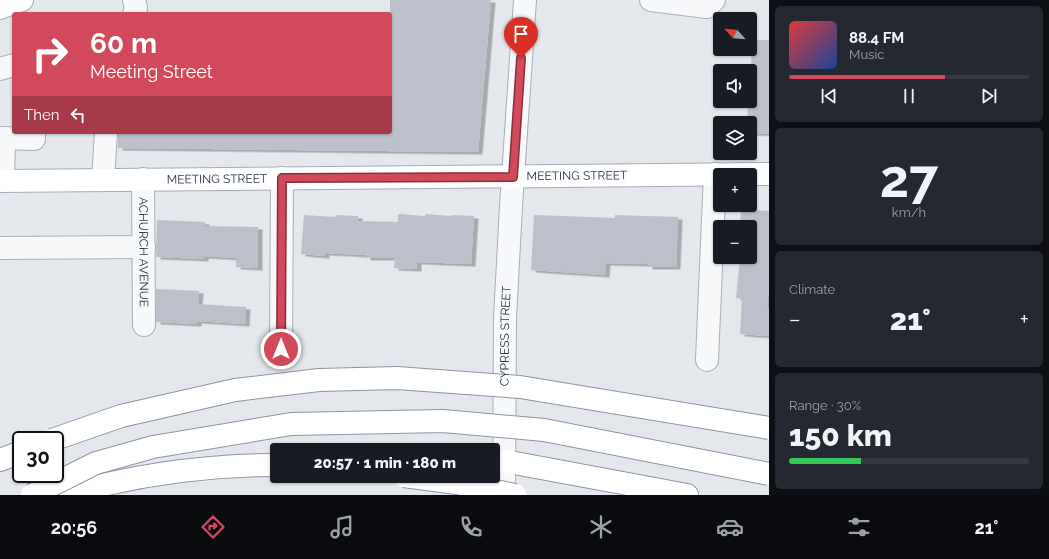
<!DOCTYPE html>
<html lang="en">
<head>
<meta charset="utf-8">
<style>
	:root { --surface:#171b24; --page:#242831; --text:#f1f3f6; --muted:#9ea1a6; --line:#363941; --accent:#d1495b }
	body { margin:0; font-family:Raleway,sans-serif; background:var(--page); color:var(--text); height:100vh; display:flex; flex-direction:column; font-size:15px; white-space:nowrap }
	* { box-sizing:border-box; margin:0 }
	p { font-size:13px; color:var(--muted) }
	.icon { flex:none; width:22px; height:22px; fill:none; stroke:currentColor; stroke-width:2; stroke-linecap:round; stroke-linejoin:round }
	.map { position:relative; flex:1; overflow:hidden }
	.details { display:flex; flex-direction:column; gap:6px; padding:6px; background:#0d0f14; width:280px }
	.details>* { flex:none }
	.banner { position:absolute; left:12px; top:12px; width:380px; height:122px; border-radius:4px; box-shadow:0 1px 3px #0004; background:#d1495b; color:#fff; overflow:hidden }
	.needle { width:26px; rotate:296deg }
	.controls { position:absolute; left:713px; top:12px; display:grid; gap:8px }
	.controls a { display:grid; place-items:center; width:44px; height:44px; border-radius:4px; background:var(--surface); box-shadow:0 1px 3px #0004; font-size:20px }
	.speed { position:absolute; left:12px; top:431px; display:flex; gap:8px; font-size:20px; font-weight:700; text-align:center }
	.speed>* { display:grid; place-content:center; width:52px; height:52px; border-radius:50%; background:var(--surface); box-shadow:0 1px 3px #0004; line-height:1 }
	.speed .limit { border:2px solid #111; border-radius:6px; background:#fff; color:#111 }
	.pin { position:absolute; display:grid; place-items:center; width:34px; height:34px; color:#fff; margin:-41px -17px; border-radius:50% 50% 50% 0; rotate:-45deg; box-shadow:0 0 4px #0007 }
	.pin .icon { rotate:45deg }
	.me { position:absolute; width:44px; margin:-22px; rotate:0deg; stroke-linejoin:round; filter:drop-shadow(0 0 3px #0008) }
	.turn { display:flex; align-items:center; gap:14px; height:84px; padding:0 12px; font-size:18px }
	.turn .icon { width:52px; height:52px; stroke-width:2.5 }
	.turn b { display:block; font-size:28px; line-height:34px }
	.then { display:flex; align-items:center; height:38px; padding:0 12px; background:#0003; gap:8px; font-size:15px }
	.big { font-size:30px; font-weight:800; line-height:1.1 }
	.details .widget { flex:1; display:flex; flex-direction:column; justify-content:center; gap:6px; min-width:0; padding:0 14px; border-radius:6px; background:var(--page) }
	.details .dial { align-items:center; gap:0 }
	.dial b { font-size:52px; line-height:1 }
	.song { display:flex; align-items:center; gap:12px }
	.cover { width:48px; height:48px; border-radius:6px; background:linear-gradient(135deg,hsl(0 70% 55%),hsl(220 70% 35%)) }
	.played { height:4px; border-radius:2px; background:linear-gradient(90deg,var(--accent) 65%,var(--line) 65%) }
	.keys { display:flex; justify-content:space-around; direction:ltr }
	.heat { display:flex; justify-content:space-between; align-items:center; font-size:22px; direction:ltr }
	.charge { height:6px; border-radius:3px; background:linear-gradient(90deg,#34c759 30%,var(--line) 0) }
	.trip { position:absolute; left:270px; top:443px; width:230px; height:40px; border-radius:4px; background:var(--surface); box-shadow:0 1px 3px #0004; font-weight:800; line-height:40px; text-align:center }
	.tabs { display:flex; height:64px; justify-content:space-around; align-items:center; background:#090b0e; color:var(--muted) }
	.tabs .icon { width:28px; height:28px }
	.tabs .current { color:var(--accent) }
	.tabs b { font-size:18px; color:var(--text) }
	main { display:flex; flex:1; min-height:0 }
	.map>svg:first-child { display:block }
	.building { fill:#bbc0ca; filter:url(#shadow) }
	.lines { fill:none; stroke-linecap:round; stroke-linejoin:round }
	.minor-casing { stroke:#a9aeb7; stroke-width:24 }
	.major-casing { stroke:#a3abb8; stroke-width:24 }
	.highway-casing { stroke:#8b94a3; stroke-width:24 }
	.minor { stroke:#f7f8fa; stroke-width:22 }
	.major { stroke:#fff; stroke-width:22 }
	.highway { stroke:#fff; stroke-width:22 }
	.highway-bridge-casing { stroke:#8b94a3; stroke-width:24; stroke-linecap:butt }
	.highway-bridge { stroke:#fff; stroke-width:22 }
	.route-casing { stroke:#882f3b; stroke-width:10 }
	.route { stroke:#d1495b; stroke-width:7 }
	.labels { text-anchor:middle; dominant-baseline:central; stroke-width:3; stroke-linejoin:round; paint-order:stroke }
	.street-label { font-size:12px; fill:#2b3445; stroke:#f4f6f9 }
</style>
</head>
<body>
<main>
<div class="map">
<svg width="769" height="495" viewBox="0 0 769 495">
	<defs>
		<filter id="shadow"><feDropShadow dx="4.5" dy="2.5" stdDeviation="0" flood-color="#0004"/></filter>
	</defs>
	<rect width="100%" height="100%" fill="#e4e7ec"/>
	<path class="building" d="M390 0H491L478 152 118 148V132H390Z
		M752 40H769V134L750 133V123H747L748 101H750Z
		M741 209 769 211V287L767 308H769V336L740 334 742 299 736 298 740 257H750V227H740Z
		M398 214 425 216V214L452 216V215L474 216 471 264 417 262V269L394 268 395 258H366V255L325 253V256L301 254 304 215 335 217 336 215 358 216V221L398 222Z
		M534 215 615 218V215L678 217 676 267H648V264L606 263 605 275 531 270Z
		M157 220 205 222V226L258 227V268L236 267V258L204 256V259L156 257Z
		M156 289 199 291 198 304 246 307 245 324 197 321V324L156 322Z"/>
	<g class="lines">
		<defs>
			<g id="minor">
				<path d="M651 0 707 7 714 0"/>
				<path d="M134 14 136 8 134 0"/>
				<path d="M0 69 14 65"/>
				<path d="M0 138 34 139V132"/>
				<path id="s1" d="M143 179 144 325"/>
				<path d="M103 180 106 132"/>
				<path d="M3 181 4 139"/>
				<path d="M0 248 144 247"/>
				<path d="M281 349 282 178"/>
				<path d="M707 360 715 174"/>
				<path id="s2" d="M504 495 505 318 511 206 525 0"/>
			</g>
			<g id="major">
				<path d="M0 8 22 0"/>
				<path id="s3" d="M0 181 769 174"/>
			</g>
			<path id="highway" d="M0 460 21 452
				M504 461 687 495
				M63 495C131 476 206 465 277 465"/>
		</defs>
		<use href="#minor" class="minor-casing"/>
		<use href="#major" class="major-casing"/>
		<use href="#highway" class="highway-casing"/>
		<use href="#minor" class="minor"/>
		<use href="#major" class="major"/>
		<use href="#highway" class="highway"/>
		<defs>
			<path id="highway-bridge" d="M52 440 121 416 235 390 319 380 397 378 520 387 769 428
				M404 476 457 483 515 495
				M32 495 96 463 153 447 291 424 443 421 544 430 769 474"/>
		</defs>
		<use href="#highway-bridge" class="highway-bridge-casing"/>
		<use href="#highway-bridge" class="highway-bridge"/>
	</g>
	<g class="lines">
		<defs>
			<path id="route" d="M281 349 282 178 513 177 521 58"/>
		</defs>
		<use href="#route" class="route-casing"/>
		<use href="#route" class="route"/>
	</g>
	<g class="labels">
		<g class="street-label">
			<text stroke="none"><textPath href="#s3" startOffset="577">MEETING STREET</textPath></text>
			<text stroke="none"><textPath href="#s3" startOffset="217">MEETING STREET</textPath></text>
			<text stroke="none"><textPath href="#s1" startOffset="73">ACHURCH AVENUE</textPath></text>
			<text stroke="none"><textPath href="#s2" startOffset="159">CYPRESS STREET</textPath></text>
		</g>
	</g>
</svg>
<div class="controls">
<a><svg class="needle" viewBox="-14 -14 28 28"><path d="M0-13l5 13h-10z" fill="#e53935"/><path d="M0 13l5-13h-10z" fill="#9ea1a6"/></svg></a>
<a><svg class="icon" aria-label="sound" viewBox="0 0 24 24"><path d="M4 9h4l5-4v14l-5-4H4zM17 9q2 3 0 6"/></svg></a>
<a><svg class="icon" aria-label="layers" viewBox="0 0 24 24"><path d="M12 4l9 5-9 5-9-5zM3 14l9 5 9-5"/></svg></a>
<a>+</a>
<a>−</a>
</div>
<div class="speed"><div class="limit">30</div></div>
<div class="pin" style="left:521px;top:58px;background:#d93025"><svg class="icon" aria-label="arrive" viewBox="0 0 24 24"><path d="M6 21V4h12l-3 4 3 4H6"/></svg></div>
<svg class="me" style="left:281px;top:349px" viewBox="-20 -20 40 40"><circle r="17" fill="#d1495b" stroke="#fff" stroke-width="3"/><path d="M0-11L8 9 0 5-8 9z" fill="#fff"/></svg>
<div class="trip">20:57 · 1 min · 180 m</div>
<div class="banner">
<div class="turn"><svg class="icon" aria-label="right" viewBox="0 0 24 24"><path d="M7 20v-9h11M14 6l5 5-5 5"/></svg><div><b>60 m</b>Meeting Street</div></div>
<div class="then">Then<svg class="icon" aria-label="left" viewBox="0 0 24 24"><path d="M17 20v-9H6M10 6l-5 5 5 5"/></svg></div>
</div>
</div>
<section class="details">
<div class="widget">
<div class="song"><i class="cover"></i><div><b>88.4 FM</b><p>Music</p></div></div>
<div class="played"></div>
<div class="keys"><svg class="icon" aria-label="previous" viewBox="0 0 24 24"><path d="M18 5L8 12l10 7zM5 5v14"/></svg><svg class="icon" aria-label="pause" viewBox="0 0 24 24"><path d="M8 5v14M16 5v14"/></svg><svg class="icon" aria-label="next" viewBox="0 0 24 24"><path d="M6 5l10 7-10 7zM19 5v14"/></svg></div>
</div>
<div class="widget dial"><b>27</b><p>km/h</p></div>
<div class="widget"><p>Climate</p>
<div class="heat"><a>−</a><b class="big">21°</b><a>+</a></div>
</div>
<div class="widget"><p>Range · 30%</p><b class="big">150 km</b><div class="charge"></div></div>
</section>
</main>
<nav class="tabs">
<b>20:56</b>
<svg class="icon current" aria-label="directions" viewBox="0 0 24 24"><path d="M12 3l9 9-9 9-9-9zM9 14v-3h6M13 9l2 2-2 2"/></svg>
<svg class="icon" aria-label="music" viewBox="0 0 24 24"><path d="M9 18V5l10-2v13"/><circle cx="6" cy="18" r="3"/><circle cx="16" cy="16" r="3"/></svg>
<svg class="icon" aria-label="phone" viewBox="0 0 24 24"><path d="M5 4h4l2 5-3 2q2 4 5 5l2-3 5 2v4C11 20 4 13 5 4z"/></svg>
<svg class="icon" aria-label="climate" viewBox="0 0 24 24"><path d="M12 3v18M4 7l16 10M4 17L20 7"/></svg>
<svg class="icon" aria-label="car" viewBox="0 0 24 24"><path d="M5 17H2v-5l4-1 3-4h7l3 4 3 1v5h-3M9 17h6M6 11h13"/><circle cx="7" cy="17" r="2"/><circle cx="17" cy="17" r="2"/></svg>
<svg class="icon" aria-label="filters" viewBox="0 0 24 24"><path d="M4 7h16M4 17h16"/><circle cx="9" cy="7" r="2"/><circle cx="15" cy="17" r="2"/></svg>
<b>21°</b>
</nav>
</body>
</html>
